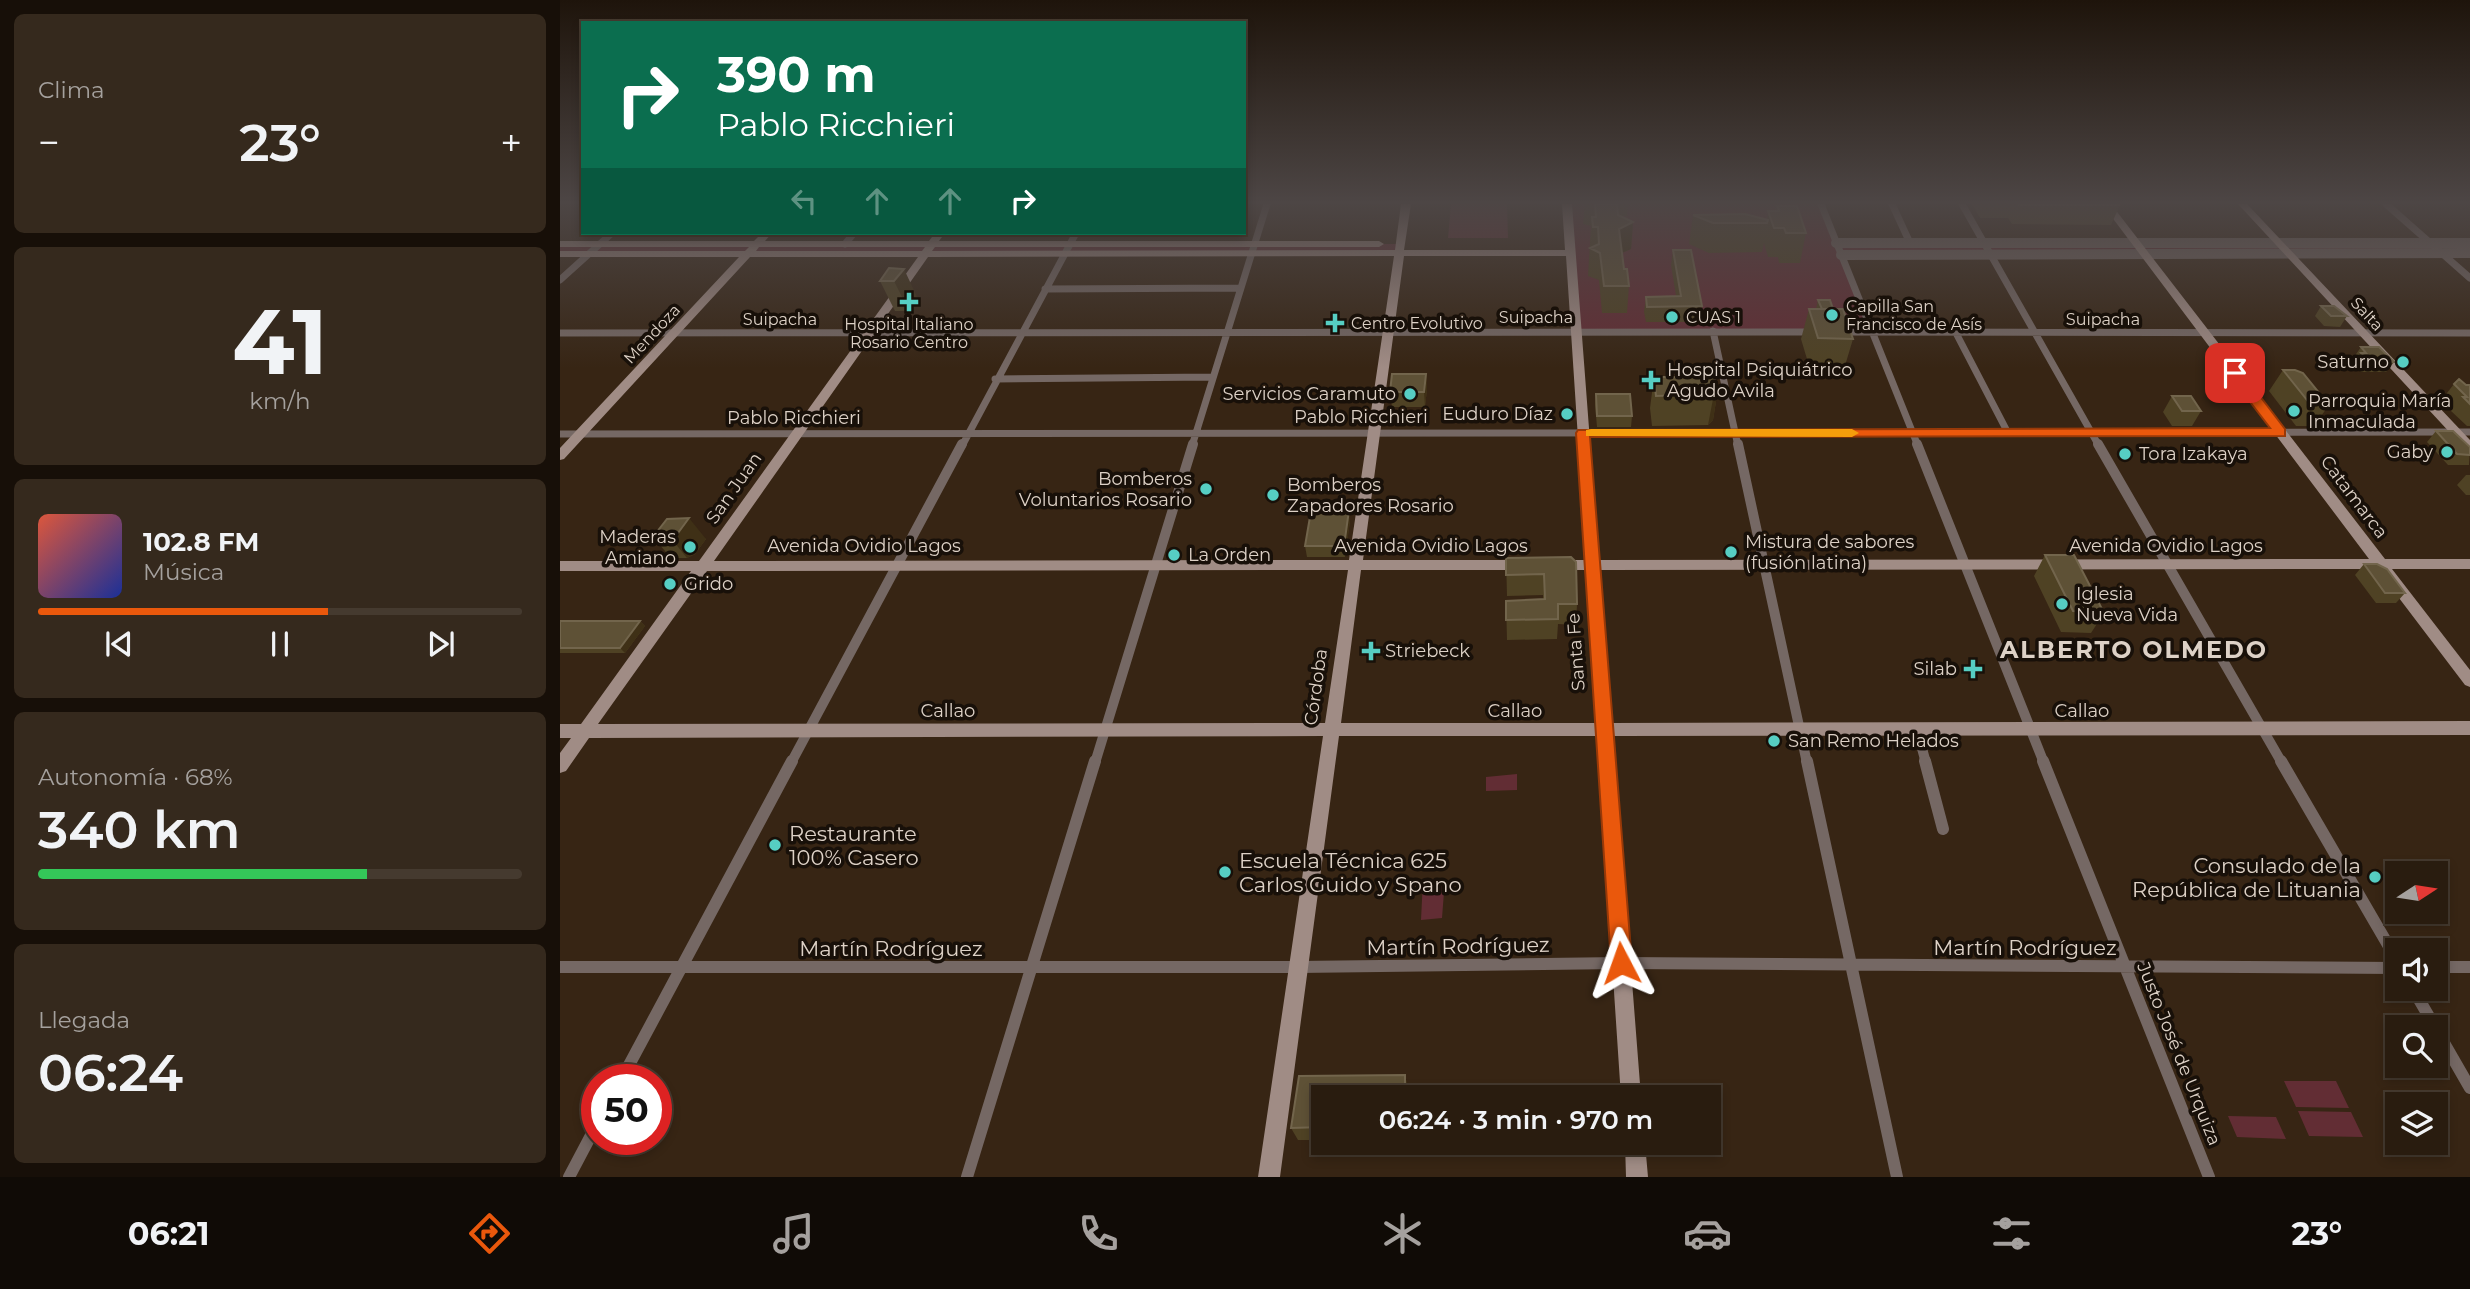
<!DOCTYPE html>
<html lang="es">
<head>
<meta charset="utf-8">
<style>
	:root { --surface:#291c0f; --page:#35291d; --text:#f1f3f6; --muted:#a5a19e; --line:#453a2f; --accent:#ea580c }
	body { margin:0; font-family:Montserrat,sans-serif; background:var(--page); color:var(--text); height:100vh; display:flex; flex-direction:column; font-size:26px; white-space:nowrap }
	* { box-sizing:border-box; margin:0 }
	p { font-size:23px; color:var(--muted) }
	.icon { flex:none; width:38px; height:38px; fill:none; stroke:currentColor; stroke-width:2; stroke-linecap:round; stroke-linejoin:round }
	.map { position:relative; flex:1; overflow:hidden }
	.side { display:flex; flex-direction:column; gap:14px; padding:14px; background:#170f08; width:560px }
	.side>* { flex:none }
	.banner { position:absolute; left:21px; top:21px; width:665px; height:214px; border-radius:0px; box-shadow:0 4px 10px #0003,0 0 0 2px var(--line); background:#0b6e4f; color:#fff; overflow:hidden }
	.needle { width:46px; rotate:78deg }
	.buttons { position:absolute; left:1825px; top:861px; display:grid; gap:14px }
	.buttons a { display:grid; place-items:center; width:63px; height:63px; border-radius:0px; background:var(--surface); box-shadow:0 4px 10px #0003,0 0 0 2px var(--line); font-size:35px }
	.speed { position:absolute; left:21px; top:1064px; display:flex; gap:14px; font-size:35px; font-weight:700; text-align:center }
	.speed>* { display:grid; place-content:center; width:91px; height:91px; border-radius:50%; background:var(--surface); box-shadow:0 4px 10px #0003,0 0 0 2px var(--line); line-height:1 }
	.speed .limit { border:10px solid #d22; background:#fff; color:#111 }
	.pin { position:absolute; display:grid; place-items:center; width:60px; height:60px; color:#fff; margin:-30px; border-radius:14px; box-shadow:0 4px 10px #0006 }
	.me { position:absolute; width:77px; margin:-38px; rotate:356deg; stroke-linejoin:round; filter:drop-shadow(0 0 5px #0008) }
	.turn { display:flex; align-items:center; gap:24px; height:147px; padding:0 21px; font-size:32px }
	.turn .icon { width:91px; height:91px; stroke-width:2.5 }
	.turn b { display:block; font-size:49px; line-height:60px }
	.lanes { display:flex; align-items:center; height:66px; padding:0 21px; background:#0003; justify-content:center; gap:35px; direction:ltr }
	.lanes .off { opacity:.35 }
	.big { font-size:52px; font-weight:600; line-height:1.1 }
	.side .card { flex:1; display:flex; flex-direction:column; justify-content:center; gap:10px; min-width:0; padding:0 24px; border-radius:10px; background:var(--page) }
	.side .dial { align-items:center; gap:0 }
	.dial b { font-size:91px; line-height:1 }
	.song { display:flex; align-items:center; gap:21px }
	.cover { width:84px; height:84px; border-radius:10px; background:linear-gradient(135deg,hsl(10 70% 55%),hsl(230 70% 35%)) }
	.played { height:7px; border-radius:4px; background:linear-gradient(90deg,var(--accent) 60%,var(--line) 60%) }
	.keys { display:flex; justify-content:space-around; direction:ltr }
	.heat { display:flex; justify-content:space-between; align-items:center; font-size:38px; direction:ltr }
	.charge { height:10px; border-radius:5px; background:linear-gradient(90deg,#34c759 68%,var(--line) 0) }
	.trip { position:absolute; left:751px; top:1085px; width:410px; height:70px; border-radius:0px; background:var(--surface); box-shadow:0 4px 10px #0003,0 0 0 2px var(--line); font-weight:600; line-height:70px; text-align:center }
	.tab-bar { display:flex; height:112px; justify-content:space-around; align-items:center; background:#100b06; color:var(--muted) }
	.tab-bar .icon { width:49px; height:49px }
	.tab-bar .on { color:var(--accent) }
	.tab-bar b { font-size:32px; color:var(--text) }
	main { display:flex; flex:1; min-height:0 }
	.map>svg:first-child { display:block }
	.green { fill:#622d34 }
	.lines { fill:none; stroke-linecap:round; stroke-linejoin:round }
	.minor-far2 { stroke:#756864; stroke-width:7 }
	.minor-far1 { stroke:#756864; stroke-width:10 }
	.minor { stroke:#756864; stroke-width:12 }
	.tertiary { stroke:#756864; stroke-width:10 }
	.secondary { fill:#a08c85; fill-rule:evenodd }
	.wall { fill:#4f4224 }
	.shaded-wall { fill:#3f3016 }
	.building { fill:#5e5136; stroke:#72654c; stroke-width:2 }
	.route { fill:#ea580c; stroke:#983908; stroke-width:2 }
	.slow { fill:#f59e0b }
	.poi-dot { fill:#56cec3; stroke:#181009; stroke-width:2.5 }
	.labels { text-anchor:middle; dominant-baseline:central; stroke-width:7; stroke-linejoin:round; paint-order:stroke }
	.far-poi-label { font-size:16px; fill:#ddd1c6; stroke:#181009; text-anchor:start }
	.far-street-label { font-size:16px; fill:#ddd1c6; stroke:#181009 }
	.poi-label { font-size:18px; fill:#ddd1c6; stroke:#181009; text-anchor:start }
	.street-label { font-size:18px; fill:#ddd1c6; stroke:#181009 }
	.near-poi-label { font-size:21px; fill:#ddd1c6; stroke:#181009; text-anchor:start }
	.near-street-label { font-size:21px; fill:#ddd1c6; stroke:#181009 }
	.district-label { font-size:24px; font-weight:bold; letter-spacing:2px; fill:#ddd1c6; stroke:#181009 }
</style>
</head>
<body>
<main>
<section class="side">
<div class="card"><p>Clima</p>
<div class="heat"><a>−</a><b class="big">23°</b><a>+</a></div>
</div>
<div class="card dial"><b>41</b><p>km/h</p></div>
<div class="card">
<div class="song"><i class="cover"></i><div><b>102.8 FM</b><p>Música</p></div></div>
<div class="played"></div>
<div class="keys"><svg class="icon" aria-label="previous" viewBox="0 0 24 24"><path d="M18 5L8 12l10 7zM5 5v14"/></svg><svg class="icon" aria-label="pause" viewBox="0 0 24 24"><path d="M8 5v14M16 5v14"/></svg><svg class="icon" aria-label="next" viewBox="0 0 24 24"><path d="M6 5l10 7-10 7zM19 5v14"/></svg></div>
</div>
<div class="card"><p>Autonomía · 68%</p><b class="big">340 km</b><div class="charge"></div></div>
<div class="card"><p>Llegada</p><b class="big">06:24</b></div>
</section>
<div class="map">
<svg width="1910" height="1177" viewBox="0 0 1910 1177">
	<rect width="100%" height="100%" fill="#372514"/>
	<path class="green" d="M891 204H947L948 238H888Z
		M1007 204H1261L1277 243H1869L1881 254 1282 255 1312 332H1015Z
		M0 244H840L839 253 0 254Z
		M957 774V790L926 791V777Z
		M863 879H885L882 918 861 920Z
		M1724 1081H1776L1789 1108 1736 1107Z
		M1738 1111 1791 1112 1803 1137 1749 1136Z
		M1668 1116 1716 1117 1726 1139 1677 1137Z"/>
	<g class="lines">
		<path class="minor-far2" d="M1261 204 1358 446
			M1332 204 1350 243
			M1402 204 1539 446
			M1826 204 1910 278
			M285 244 294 233
			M0 280 52 233
			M485 289 680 288
			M1153 331 1178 446
			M1278 332 1910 333
			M0 333 1256 332
			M1396 333 1448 433
			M435 379 653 377
			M0 434 1910 432
			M402 446 516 233
			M632 446 707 204"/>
		<path class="minor-far1" d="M1178 444 1247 763
			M1357 444 1484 763
			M1538 444 1722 763
			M1357 730 1366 763
			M231 763 402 444
			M535 763 633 444"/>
		<path class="minor" d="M1247 761 1337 1177
			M1365 761 1383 829
			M1483 761 1649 1177
			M1721 761 1838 962
			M0 967H738L1061 963 1838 968
			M1876 967H1910
			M1853 989 1875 1027
			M1876 1029 1910 1088
			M61 1080 232 761
			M9 1177 37 1124
			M407 1177 535 761"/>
		<path class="tertiary" d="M1276 243H1910
			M1281 255 1910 253"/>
		<path class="secondary" d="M841 204H851L844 250H1005L1002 204H1012L1039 560 1809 559 1542 204H1551L1825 559H1910V569H1832L1910 670V687L1905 685 1817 569 1040 570 1052 723 1910 721V735L1053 736 1081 1097H1061L1037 736H779L720 1177H698L763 736 29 738 6 771 0 773V753L11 738H0V724H21L131 571H0V561H139L358 257H190L4 459 0 460V448L179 257H0V251H185L189 247H0V241H194L202 233H212L205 241H369L375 233H385L379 241H819L824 244 819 247H375L372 251 835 250ZM199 247H365L362 251H196ZM834 256 789 560 154 561 368 257ZM844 256H1006L1026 560H999L992 565 999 570H1026L1036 723H781L801 570H965L972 565 965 560H803ZM788 570 765 723 38 724 147 571Z
			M1678 204H1687L1910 440V451L1906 450Z
			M1065 1143H1085L1088 1177H1066Z"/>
	</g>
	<path class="wall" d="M1025 204H1068L1067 216H1060L1073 222 1071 249 1062 253 1064 269 1069 286 1067 313H1042L1039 280 1028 276 1031 226 1023 224Z
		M1412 204H1558L1560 205 1551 225 1452 224 1448 218H1420Z
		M1217 206 1246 233 1240 263H1219L1218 257H1208L1204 243 1202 252 1149 253 1129 244 1133 215 1207 220 1208 211H1216Z
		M169 233H198L184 237H172Z
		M1113 250 1142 306 1140 322H1086L1084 312 1086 297 1116 296 1111 265Z
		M329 268 358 299 349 311H335L320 281Z
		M1258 300 1273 309 1293 339 1284 369H1250L1241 339 1249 309H1256Z
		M1761 306 1787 316 1780 327 1764 326 1755 316Z
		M1801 347 1834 362 1826 372H1801L1794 364 1796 360 1794 357Z
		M1723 370 1769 405 1754 426H1736L1709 391Z
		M866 374 867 389 865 407H832L830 392Z
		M1094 377 1158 389 1153 420 1148 425 1092 426 1090 408Z
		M1894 384 1910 385V426H1907L1891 411 1893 408 1883 398Z
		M1036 394 1072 416 1071 427H1037L1035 404Z
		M1612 396 1641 411 1632 426H1612L1603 412Z
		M1876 431 1910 447 1909 465H1888L1867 442Z
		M1906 475H1910V495H1906L1897 485Z
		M107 519 146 539 135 554 127 558H111L93 537Z
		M790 521 785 557H747L745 546Z
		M1485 555 1544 613 1531 633 1501 632 1474 576Z
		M1011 557 1017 604 1016 625 998 624 997 639 947 640 946 601 983 599V595L947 596 946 558Z
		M1804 564 1845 593 1836 603H1816L1795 575Z
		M0 621H80L85 626 65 653H0Z
		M845 1075 848 1089V1097H763V1140H738L731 1128 739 1076Z"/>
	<path class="shaded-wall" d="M1073 222 1071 249 1057 255 1059 229Z
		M181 233H198L184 237Z
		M344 269 358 299 349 311 334 281Z
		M866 374 867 389 865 407 864 392Z
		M1158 389 1153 420 1148 425 1154 394Z
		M789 510 790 521 785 557 784 546Z
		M129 518 146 539 135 554 127 558 110 537Z
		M80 621 85 626 65 653 60 648Z
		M845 1075 848 1089V1097H845Z"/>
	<path class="building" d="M1035 204H1057L1058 215 1073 222 1059 229 1064 269H1067L1069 286H1044L1040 253 1030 248 1039 244 1038 227H1033L1032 217H1036Z
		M1459 205V204H1558L1560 205Z
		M1217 206H1237L1246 233H1226L1224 228H1214L1208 211H1219Z
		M1185 214 1208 220 1207 223H1153L1133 215Z
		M1113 250H1131L1142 306 1087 307 1086 297 1121 296Z
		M329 268 344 269 334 281H320Z
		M1258 300H1270L1273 309H1262Z
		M1761 306H1774L1787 316H1771Z
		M1249 309H1283L1293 339 1258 338Z
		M1801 347H1819L1834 362H1808L1801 353H1806Z
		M1723 370H1735L1743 373 1769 405H1751Z
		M832 374H866L864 392H830Z
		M1094 377H1154L1158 389 1154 394 1096 396Z
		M1899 379 1906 385H1910V404L1903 397H1907L1894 384Z
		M1036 394H1070L1072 416H1037Z
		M1612 396H1631L1641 411H1622Z
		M1876 431H1893L1910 447V455L1897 454Z
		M789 510 784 546H745L751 511Z
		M129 518 118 533 110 537H93L107 519Z
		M1485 555H1514L1544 613 1513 611Z
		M1011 557 1016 562 1017 604H998V619L946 620V601L985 599 984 574 946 575V558Z
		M1804 564H1817L1827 569 1845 593H1825Z
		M0 621H80L60 648H0Z
		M845 1075V1097H763V1127L731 1128 739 1076Z"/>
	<linearGradient id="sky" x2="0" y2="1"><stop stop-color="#1e140b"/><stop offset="0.55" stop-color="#4d4645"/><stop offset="1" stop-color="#4d4645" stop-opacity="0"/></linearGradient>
	<rect width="1910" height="368" fill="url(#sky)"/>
	<path class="route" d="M1675 369 1680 370 1725 429V436L1030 437 1072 963 1069 971 1061 974 1054 971 1051 963 1016 433 1018 430 1710 428 1668 373Z"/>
	<path class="slow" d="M1031 429H1292L1299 433 1292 437 1026 436V430Z"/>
	<g class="poi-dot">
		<path d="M345.5 291.5h7v7h7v7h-7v7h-7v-7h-7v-7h7z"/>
		<circle cx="1272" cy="315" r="7"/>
		<circle cx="1112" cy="317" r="7"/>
		<path d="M771.5 312.5h7v7h7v7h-7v7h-7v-7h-7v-7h7z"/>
		<circle cx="1843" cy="362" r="7"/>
		<path d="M1087.5 369.5h7v7h7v7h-7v7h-7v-7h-7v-7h7z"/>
		<circle cx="850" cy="394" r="7"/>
		<circle cx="1734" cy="411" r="7"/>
		<circle cx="1007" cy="414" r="7"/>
		<circle cx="1887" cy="452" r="7"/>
		<circle cx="1565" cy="454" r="7"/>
		<circle cx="646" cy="489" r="7"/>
		<circle cx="713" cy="495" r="7"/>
		<circle cx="130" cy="547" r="7"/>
		<circle cx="1171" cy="552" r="7"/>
		<circle cx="614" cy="555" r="7"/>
		<circle cx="110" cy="584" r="7"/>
		<circle cx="1502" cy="604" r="7"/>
		<path d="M807.5 640.5h7v7h7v7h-7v7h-7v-7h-7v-7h7z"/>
		<path d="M1409.5 658.5h7v7h7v7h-7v7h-7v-7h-7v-7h7z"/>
		<circle cx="1214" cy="741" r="7"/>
		<circle cx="215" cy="845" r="7"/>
		<circle cx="665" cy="872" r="7"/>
		<circle cx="1815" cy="877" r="7"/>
	</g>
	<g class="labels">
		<g class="far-poi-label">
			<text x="1286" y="306">Capilla San<tspan x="1286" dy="18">Francisco de Asís</tspan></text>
			<text x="1126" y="317">CUAS 1</text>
			<text x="791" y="323">Centro Evolutivo</text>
			<text x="349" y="324" text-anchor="middle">Hospital Italiano<tspan x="349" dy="18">Rosario Centro</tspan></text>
		</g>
		<g class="far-street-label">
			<text transform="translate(1807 314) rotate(47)">Salta</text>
			<text x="976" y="317">Suipacha</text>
			<text x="220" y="319">Suipacha</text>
			<text x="1543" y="319">Suipacha</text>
			<text transform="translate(92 334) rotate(-47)">Mendoza</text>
		</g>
		<g class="poi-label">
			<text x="1829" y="362" text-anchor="end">Saturno</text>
			<text x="1107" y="370">Hospital Psiquiátrico<tspan x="1107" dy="21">Agudo Avila</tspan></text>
			<text x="836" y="394" text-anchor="end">Servicios Caramuto</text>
			<text x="1748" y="401">Parroquia María<tspan x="1748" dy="21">Inmaculada</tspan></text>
			<text x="993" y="414" text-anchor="end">Euduro Díaz</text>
			<text x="1873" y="452" text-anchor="end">Gaby</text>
			<text x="1579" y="454">Tora Izakaya</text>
			<text x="632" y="479" text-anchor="end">Bomberos<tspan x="632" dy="21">Voluntarios Rosario</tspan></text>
			<text x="727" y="485">Bomberos<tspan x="727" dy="21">Zapadores Rosario</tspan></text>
			<text x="116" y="537" text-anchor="end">Maderas<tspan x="116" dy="21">Amiano</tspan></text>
			<text x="1185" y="542">Mistura de sabores<tspan x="1185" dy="21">(fusión latina)</tspan></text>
			<text x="628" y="555">La Orden</text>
			<text x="124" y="584">Grido</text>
			<text x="1516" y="594">Iglesia<tspan x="1516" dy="21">Nueva Vida</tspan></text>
			<text x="825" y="651">Striebeck</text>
			<text x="1397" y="669" text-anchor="end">Silab</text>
			<text x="1228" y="741">San Remo Helados</text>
		</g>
		<g class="street-label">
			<text x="801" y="417">Pablo Ricchieri</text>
			<text x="234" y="418">Pablo Ricchieri</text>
			<text transform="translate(174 488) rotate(-55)">San Juan</text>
			<text transform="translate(1794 497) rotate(53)">Catamarca</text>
			<text x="304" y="546">Avenida Ovidio Lagos</text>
			<text x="871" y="546">Avenida Ovidio Lagos</text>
			<text x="1606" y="546">Avenida Ovidio Lagos</text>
			<text transform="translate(1016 652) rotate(-94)">Santa Fe</text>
			<text transform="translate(756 687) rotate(-82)">Córdoba</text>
			<text x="388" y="711">Callao</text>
			<text x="955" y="711">Callao</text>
			<text x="1522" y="711">Callao</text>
			<text transform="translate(1619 1054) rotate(68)">Justo José de Urquiza</text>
		</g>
		<g class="near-poi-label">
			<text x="229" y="833">Restaurante<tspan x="229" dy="24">100% Casero</tspan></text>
			<text x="679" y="860">Escuela Técnica 625<tspan x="679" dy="24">Carlos Guido y Spano</tspan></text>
			<text x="1801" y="865" text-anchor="end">Consulado de la<tspan x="1801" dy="24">República de Lituania</tspan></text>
		</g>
		<g class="near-street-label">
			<text transform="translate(898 946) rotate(-1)">Martín Rodríguez</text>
			<text x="1465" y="947">Martín Rodríguez</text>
			<text x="331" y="948">Martín Rodríguez</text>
		</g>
		<g class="district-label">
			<text x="1574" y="649">ALBERTO OLMEDO</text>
		</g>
	</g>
</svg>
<div class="buttons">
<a><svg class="needle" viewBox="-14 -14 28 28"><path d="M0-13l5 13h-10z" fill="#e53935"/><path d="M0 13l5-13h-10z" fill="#a5a19e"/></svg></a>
<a><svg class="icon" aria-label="sound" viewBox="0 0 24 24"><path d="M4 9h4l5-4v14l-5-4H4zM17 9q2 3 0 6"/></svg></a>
<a><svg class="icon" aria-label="search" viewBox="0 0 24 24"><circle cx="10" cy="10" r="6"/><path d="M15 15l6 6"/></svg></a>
<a><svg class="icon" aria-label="layers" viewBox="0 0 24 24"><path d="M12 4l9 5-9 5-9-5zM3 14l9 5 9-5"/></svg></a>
</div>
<div class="speed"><div class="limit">50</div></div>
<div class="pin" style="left:1675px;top:373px;background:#d93025"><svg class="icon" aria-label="arrive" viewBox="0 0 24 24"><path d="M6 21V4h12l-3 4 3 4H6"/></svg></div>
<svg class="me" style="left:1061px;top:963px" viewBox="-20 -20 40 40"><path d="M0-17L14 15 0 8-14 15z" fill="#ea580c" stroke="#fff" stroke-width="4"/></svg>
<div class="trip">06:24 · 3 min · 970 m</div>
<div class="banner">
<div class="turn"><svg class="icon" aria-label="right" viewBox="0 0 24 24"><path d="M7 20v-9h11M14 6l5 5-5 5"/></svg><div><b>390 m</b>Pablo Ricchieri</div></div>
<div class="lanes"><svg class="icon off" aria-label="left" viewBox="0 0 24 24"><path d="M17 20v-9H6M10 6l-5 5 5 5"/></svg><svg class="icon off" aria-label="ahead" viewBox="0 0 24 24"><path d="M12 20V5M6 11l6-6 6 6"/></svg><svg class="icon off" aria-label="ahead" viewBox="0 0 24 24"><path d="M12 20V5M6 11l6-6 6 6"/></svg><svg class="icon" aria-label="right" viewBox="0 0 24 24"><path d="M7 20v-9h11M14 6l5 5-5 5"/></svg></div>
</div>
</div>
</main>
<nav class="tab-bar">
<b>06:21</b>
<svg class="icon on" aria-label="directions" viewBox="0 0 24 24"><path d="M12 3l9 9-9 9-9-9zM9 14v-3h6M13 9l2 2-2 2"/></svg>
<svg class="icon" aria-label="music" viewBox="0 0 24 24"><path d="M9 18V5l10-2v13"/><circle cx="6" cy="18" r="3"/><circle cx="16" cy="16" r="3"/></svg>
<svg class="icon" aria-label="phone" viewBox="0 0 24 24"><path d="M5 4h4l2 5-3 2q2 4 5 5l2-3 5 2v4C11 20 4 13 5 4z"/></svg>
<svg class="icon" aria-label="climate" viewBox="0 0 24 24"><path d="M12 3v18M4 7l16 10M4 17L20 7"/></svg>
<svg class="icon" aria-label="car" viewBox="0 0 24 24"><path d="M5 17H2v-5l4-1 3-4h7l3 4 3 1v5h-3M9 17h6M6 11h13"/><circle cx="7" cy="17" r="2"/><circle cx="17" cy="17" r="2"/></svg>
<svg class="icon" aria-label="filters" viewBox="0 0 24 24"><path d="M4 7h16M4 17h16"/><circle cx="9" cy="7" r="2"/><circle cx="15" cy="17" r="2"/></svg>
<b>23°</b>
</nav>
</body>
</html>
